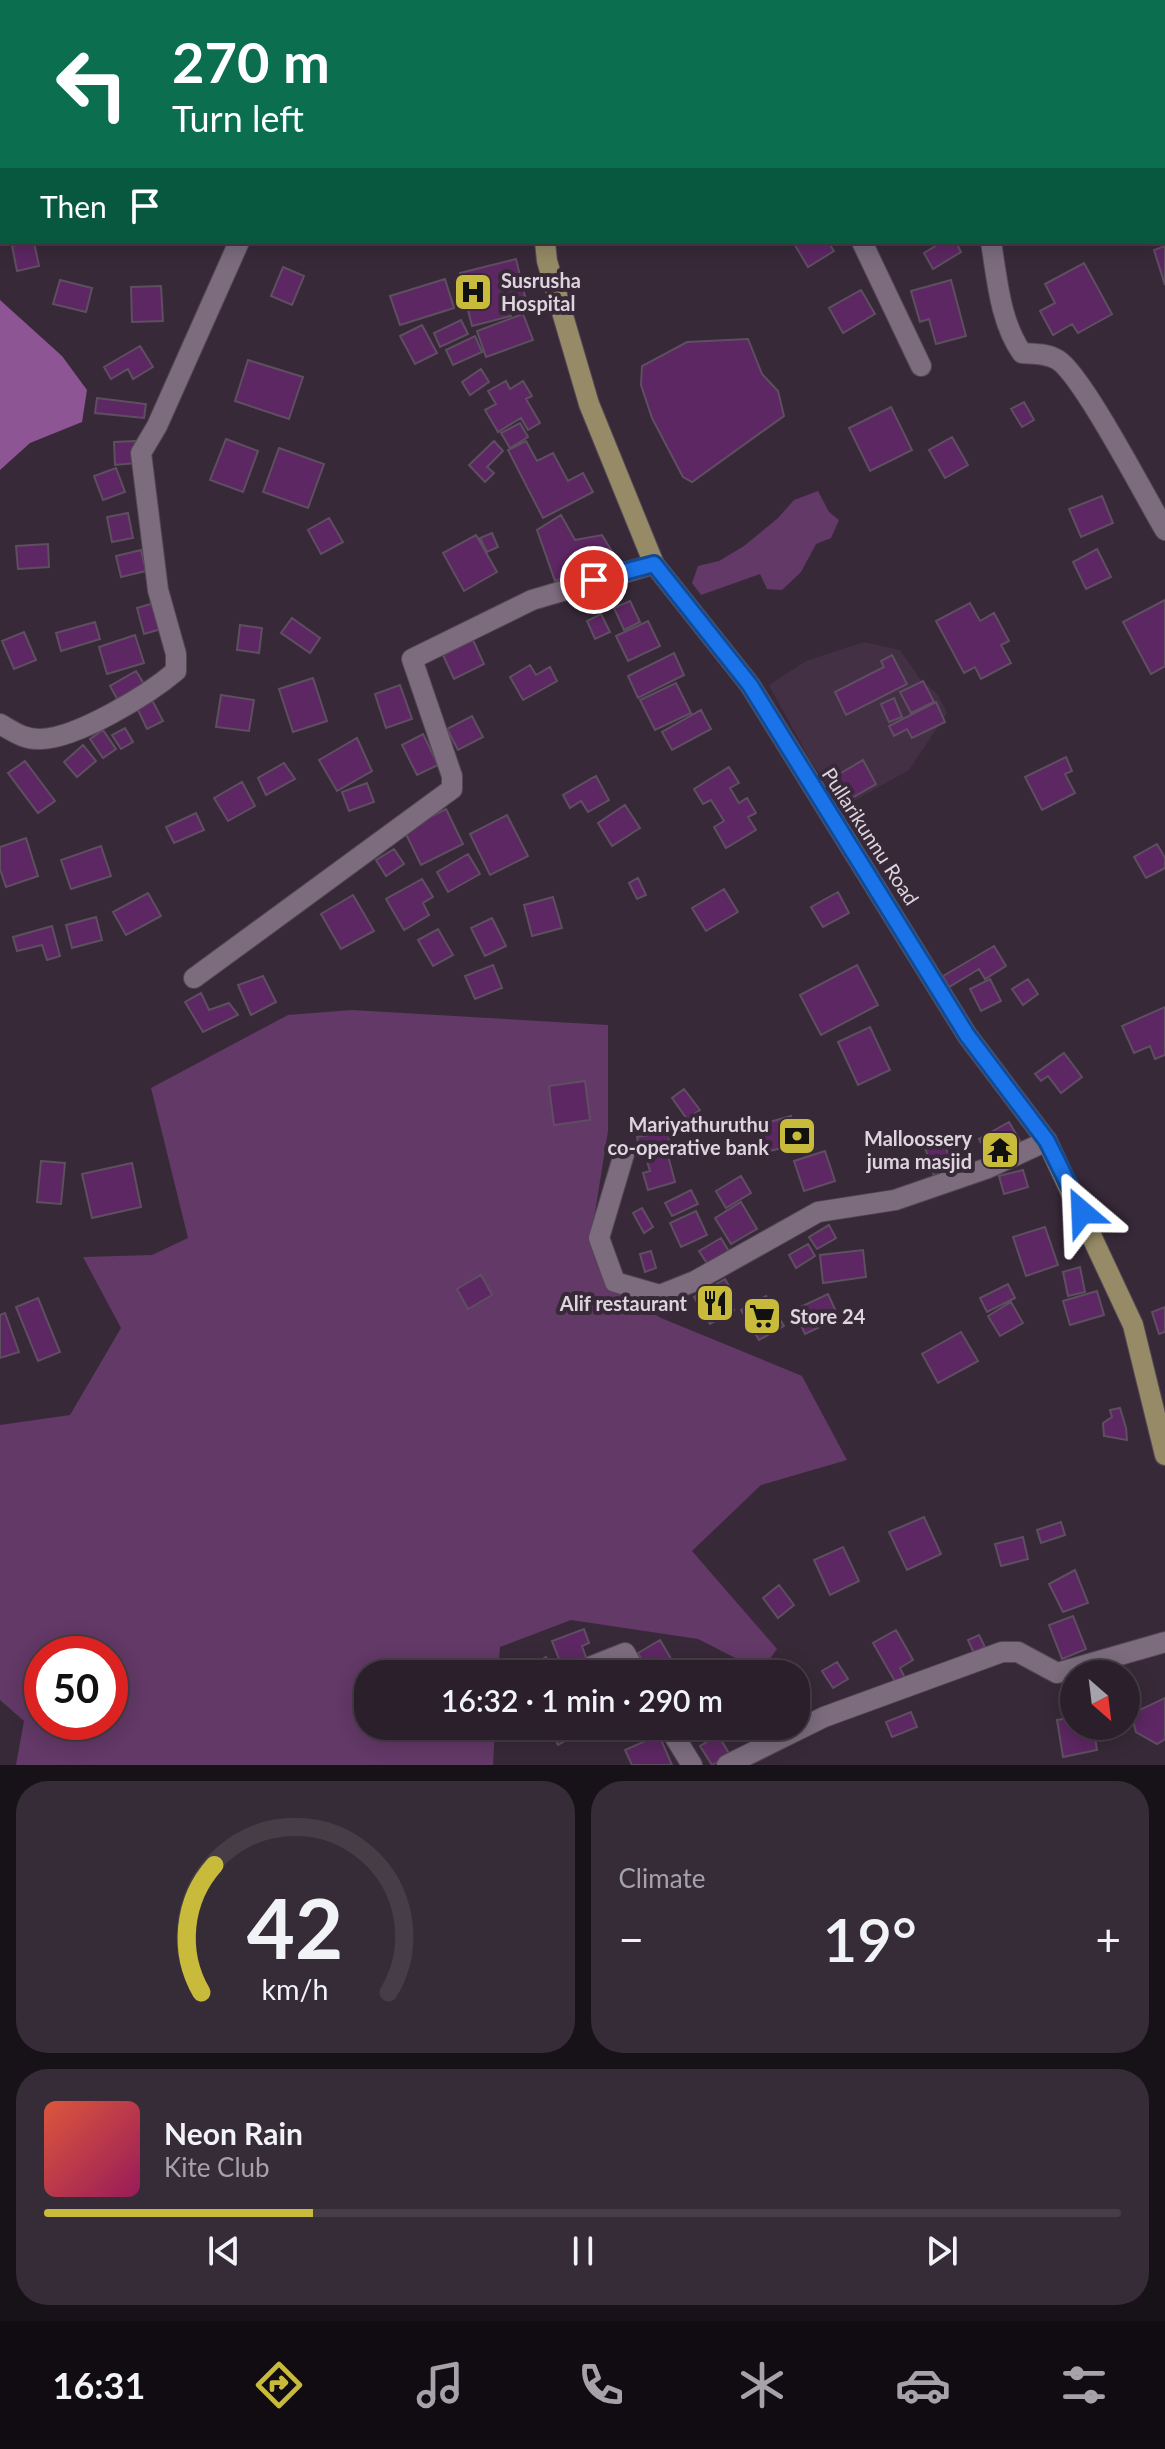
<!DOCTYPE html>
<html lang="en">
<head>
<meta charset="utf-8">
<style>
	:root { --surface:#2a1f2b; --page:#362c37; --text:#f1f3f6; --muted:#a5a2a9; --line:#463d47; --accent:#c8bb3b }
	body { margin:0; font-family:Lato,sans-serif; background:var(--page); color:var(--text); height:100vh; display:flex; flex-direction:column; font-size:30px; white-space:nowrap }
	* { box-sizing:border-box; margin:0 }
	p { font-size:26px; color:var(--muted) }
	.icon { flex:none; width:44px; height:44px; fill:none; stroke:currentColor; stroke-width:2; stroke-linecap:round; stroke-linejoin:round }
	.map { position:relative; height:1765px; overflow:hidden }
	.drawer { display:flex; flex-direction:column; gap:16px; padding:16px; background:#171118; flex:1 }
	.drawer>* { flex:none }
	.banner { position:absolute; left:0px; top:0px; width:1166px; height:244px; box-shadow:0 4px 20px #0003,0 0 0 2px var(--line); background:#0b6e4f; color:#fff; overflow:hidden }
	.needle { width:52px; rotate:152deg }
	.tools { position:absolute; left:1060px; top:1660px; display:grid; gap:16px }
	.tools a { display:grid; place-items:center; width:80px; height:80px; border-radius:50%; background:var(--surface); box-shadow:0 4px 20px #0003,0 0 0 2px var(--line); font-size:40px }
	.speed { position:absolute; left:24px; top:1636px; display:flex; gap:16px; font-size:40px; font-weight:700; text-align:center }
	.speed>* { display:grid; place-content:center; width:104px; height:104px; border-radius:50%; background:var(--surface); box-shadow:0 4px 20px #0003,0 0 0 2px var(--line); line-height:1 }
	.speed .limit { border:12px solid #d22; background:#fff; color:#111 }
	.pin { position:absolute; display:grid; place-items:center; width:68px; height:68px; color:#fff; margin:-34px; border:4px solid #fff; border-radius:50%; box-shadow:0 2px 8px #0007 }
	.me { position:absolute; width:88px; margin:-44px; rotate:334deg; stroke-linejoin:round; filter:drop-shadow(0 0 6px #0008) }
	.turn { display:flex; align-items:center; gap:28px; height:168px; padding:0 40px; font-size:36px }
	.turn .icon { width:104px; height:104px; stroke-width:2.5 }
	.turn b { display:block; font-size:56px; line-height:68px }
	.then { display:flex; align-items:center; height:76px; padding:0 40px; background:#0003; gap:16px; font-size:30px }
	.big { font-size:60px; font-weight:600; line-height:1.1 }
	.drawer .tile { flex:1; display:flex; flex-direction:column; justify-content:center; gap:12px; min-width:0; padding:0 28px; border-radius:32px; background:var(--page) }
	.drawer .dial { align-items:center; gap:0 }
	.dial svg { height:208px; overflow:visible; fill:none; stroke:var(--line); stroke-width:7; stroke-linecap:round; text-anchor:middle }
	.dial text { fill:var(--text); stroke:none }
	.song { display:flex; align-items:center; gap:24px }
	.cover { width:96px; height:96px; border-radius:12px; background:linear-gradient(135deg,hsl(10 70% 55%),hsl(330 70% 35%)) }
	.played { height:8px; border-radius:4px; background:linear-gradient(90deg,var(--accent) 25%,var(--line) 25%) }
	.keys { display:flex; justify-content:space-around; direction:ltr }
	.heat { display:flex; justify-content:space-between; align-items:center; font-size:44px; direction:ltr }
	.drawer .tiles { flex:1; display:grid; gap:16px; grid-template-columns:1fr 1fr }
	.tile:last-child { grid-column:span 2 }
	.trip { position:absolute; left:354px; top:1660px; width:456px; height:80px; border-radius:32px; background:var(--surface); box-shadow:0 4px 20px #0003,0 0 0 2px var(--line); font-weight:600; line-height:80px; text-align:center }
	.tabs { display:flex; height:128px; justify-content:space-around; align-items:center; background:#110c11; color:var(--muted) }
	.tabs .icon { width:56px; height:56px }
	.tabs .current { color:var(--accent) }
	.tabs b { font-size:36px; color:var(--text) }
	.map>svg:first-child { display:block }
	.built { fill:#433045 }
	.green { fill:#633967; fill-rule:evenodd }
	.water { fill:#8e5594 }
	.building { fill:#5d2763; stroke:#5e4f60; stroke-width:2 }
	.lines { fill:none; stroke-linecap:round; stroke-linejoin:round }
	.minor-casing { stroke:#544855; stroke-width:22 }
	.major-casing { stroke:#544855; stroke-width:22 }
	.minor { stroke:#7c6c7e; stroke-width:20 }
	.major { stroke:#968b66; stroke-width:20 }
	.route-casing { stroke:#114b97; stroke-width:20 }
	.route { stroke:#1a73e8; stroke-width:14 }
	.labels { text-anchor:middle; dominant-baseline:central; stroke-width:8; stroke-linejoin:round; paint-order:stroke }
	.poi-label { font-size:20px; font-weight:bold; fill:#ddd4de; stroke:#382939; text-anchor:end }
	.street-label { font-size:20px; fill:#ddd4de; stroke:#382939 }
</style>
</head>
<body>
<div class="map">
<svg width="1165" height="1765" viewBox="0 0 1165 1765">
	<rect width="100%" height="100%" fill="#382939"/>
	<path class="built" d="M864 642 900 650 920 679 938 695 947 713 909 770 843 807 810 760 769 685 806 661Z"/>
	<path class="green" d="M818 491 829 512 839 520 831 538 816 544 801 572 782 590 767 589 760 574 701 595 692 583 698 566 719 561 744 546 778 518 794 500Z
		M352 1010 608 1025V1131L591 1238 607 1285 661 1318 802 1376 847 1460 761 1485 692 1551 777 1649 761 1671 698 1639 571 1620 500 1647 498 1674H368V1726H495L493 1765H16L24 1721 0 1700V1425L70 1415 121 1328 83 1257 152 1255 188 1238 151 1088 288 1015ZM42 1654H110V1722H42Z"/>
	<path class="water" d="M0 300 62 356 87 390 82 422 30 443 0 470Z"/>
	<path class="building" d="M34 242 39 266 17 271 12 246Z
		M793 242H828L834 251 808 267Z
		M942 242H956L961 252 933 269 924 253Z
		M1165 246V285L1154 250Z
		M516 259 525 296 507 301 511 316 472 326 468 310 483 307 477 282 462 285 460 273Z
		M1084 263 1112 314 1078 333 1072 324 1053 335 1040 311 1055 303 1045 284Z
		M283 267 304 276 292 305 271 296Z
		M445 279 454 308 400 325 390 296Z
		M60 280 92 288 86 312 53 304Z
		M951 280 966 336 936 344 929 319 920 322 911 291Z
		M161 286 163 321 132 322 131 287Z
		M861 290 875 314 843 333 829 308Z
		M523 314 533 340 486 357 477 331Z
		M461 320 468 334 440 347 434 333Z
		M422 325 437 353 415 364 400 336Z
		M475 336 482 352 453 365 446 350Z
		M748 339 762 374 778 391 784 416 692 482 683 477 652 418 641 385 642 366 687 342Z
		M140 346 153 367 133 379 128 369 111 379 104 367Z
		M248 360 303 377 289 419 235 401Z
		M481 369 489 382 470 395 462 382Z
		M506 381 510 389 523 381 532 396 526 399 540 423 528 430 521 418 498 432 485 410 496 404 488 391Z
		M97 398 146 404 144 418 95 413Z
		M1024 402 1034 420 1022 427 1011 409Z
		M891 407 912 450 870 471 849 428Z
		M520 423 528 437 510 448 501 433Z
		M952 437 968 465 945 478 929 450Z
		M226 439 258 451 243 492 210 480Z
		M135 441 136 463 115 465 114 442Z
		M494 441 503 451 487 467 494 473 485 482 469 465Z
		M526 441 537 461 553 453 568 481 583 473 593 492 543 518 508 450Z
		M279 448 324 464 308 508 263 492Z
		M116 468 125 492 103 500 94 476Z
		M1102 496 1113 523 1081 537 1069 509Z
		M128 513 133 538 112 542 107 517Z
		M561 515 575 540 602 535 616 558 555 581 537 530Z
		M329 518 343 542 321 554 308 530Z
		M492 533 498 547 487 552 480 538Z
		M476 535 497 572 464 591 443 553Z
		M48 544 49 567 18 569 16 546Z
		M1097 549 1111 577 1086 589 1073 562Z
		M141 550 146 571 121 577 116 556Z
		M1165 600V666L1151 674 1123 622Z
		M630 601 640 622 624 630 614 608Z
		M154 603 161 629 144 634 137 608Z
		M970 603 980 621 994 613 1009 641 1001 645 1011 663 981 679 975 667 964 673 936 621Z
		M601 614 610 632 595 639 587 621Z
		M292 618 320 638 310 653 281 633Z
		M648 621 660 646 628 661 616 636Z
		M95 622 100 639 61 651 56 633Z
		M240 625 262 628 259 653 237 650Z
		M24 632 36 660 14 669 2 641Z
		M135 635 144 663 107 674 99 647Z
		M473 640 484 664 454 679 443 655Z
		M674 653 684 675 638 698 628 676Z
		M892 655 907 684 846 715 835 692 884 667 881 661Z
		M530 665 536 675 550 667 557 681 523 700 510 677Z
		M136 671 144 684 117 699 110 686Z
		M313 678 327 721 293 732 279 689Z
		M923 681 934 702 911 713 900 692Z
		M676 683 691 713 655 730 640 700Z
		M400 685 412 719 386 728 375 694Z
		M221 695 254 700 249 731 216 727Z
		M151 698 163 721 147 729 136 706Z
		M894 698 902 717 889 722 881 704Z
		M936 702 945 722 912 738 907 729 894 736 889 726Z
		M701 710 711 729 672 750 662 732Z
		M472 716 483 737 458 750 447 729Z
		M125 728 133 742 121 749 112 735Z
		M103 730 116 749 103 758 90 739Z
		M423 734 438 765 417 775 402 745Z
		M357 738 372 771 337 791 319 760Z
		M83 745 96 761 77 777 64 762Z
		M1066 757 1072 771 1065 774 1075 793 1042 810 1025 777Z
		M863 760 876 784 850 799 836 776Z
		M25 761 55 801 38 813 8 773Z
		M284 763 295 779 266 795 258 778Z
		M729 767 739 783 730 788 739 803 747 798 756 813 748 817 756 830 726 848 714 827 724 821 711 800 703 804 694 789Z
		M596 776 609 800 588 812 581 801 570 808 563 795Z
		M242 782 255 806 228 821 214 798Z
		M367 783 374 802 349 811 342 792Z
		M625 805 640 828 612 846 598 823Z
		M446 809 463 844 421 865 404 830Z
		M196 813 204 830 174 843 166 827Z
		M507 815 528 856 490 875 470 834Z
		M26 838 38 876 6 887 0 869V847Z
		M1157 844 1165 858V868L1146 878 1134 857Z
		M101 846 111 876 71 889 61 860Z
		M394 849 404 864 386 876 376 860Z
		M468 854 480 874 448 892 437 872Z
		M638 878 646 895 637 899 629 883Z
		M422 879 433 897 423 903 429 915 404 930 386 899Z
		M724 889 738 912 706 931 692 908Z
		M838 892 849 913 823 927 811 907Z
		M148 893 161 916 126 935 113 912Z
		M353 895 374 931 341 949 321 914Z
		M553 897 562 928 532 936 524 905Z
		M96 917 102 940 72 948 66 925Z
		M492 918 506 946 485 956 471 928Z
		M52 926 60 956 47 960 42 945 17 951 13 937Z
		M438 929 453 955 433 966 418 940Z
		M994 946 1006 966 985 979 979 969 949 987 943 976Z
		M493 965 502 988 475 999 465 976Z
		M857 965 878 1005 821 1035 800 995Z
		M263 976 276 1002 251 1015 238 985Z
		M990 979 1001 1001 981 1011 970 989Z
		M1028 979 1038 994 1023 1005 1012 989Z
		M201 993 209 1010 229 1003 238 1015 203 1032 185 1002Z
		M1165 1007V1055L1155 1059 1150 1046 1134 1053 1122 1026Z
		M870 1027 890 1070 858 1085 838 1042Z
		M1064 1053 1082 1077 1061 1093 1048 1076 1041 1081 1035 1074Z
		M585 1081 590 1120 554 1125 549 1086Z
		M684 1089 700 1110 687 1119 672 1098Z
		M791 1116 798 1144 766 1152 759 1125Z
		M1009 1122 1020 1141 989 1158 979 1139Z
		M668 1132 670 1143 639 1148 637 1137Z
		M942 1135 953 1170 934 1176 923 1141Z
		M825 1151 835 1181 804 1191 794 1161Z
		M667 1152 675 1182 648 1190 643 1173 650 1171 646 1158Z
		M41 1161 65 1163 61 1204 37 1202Z
		M132 1163 141 1207 92 1218 82 1174Z
		M1023 1170 1028 1187 1004 1194 999 1176Z
		M741 1176 751 1193 726 1208 716 1191Z
		M691 1190 698 1204 672 1216 665 1203Z
		M741 1202 757 1229 731 1244 715 1218Z
		M642 1208 653 1227 644 1233 633 1213Z
		M696 1211 707 1235 681 1247 670 1223Z
		M829 1225 836 1238 817 1249 809 1237Z
		M1045 1227 1058 1265 1026 1276 1013 1237Z
		M721 1238 731 1255 710 1268 699 1251Z
		M808 1244 815 1256 796 1268 789 1255Z
		M863 1250 866 1277 823 1283 820 1255Z
		M651 1251 656 1268 645 1272 640 1254Z
		M1080 1267 1085 1292 1068 1296 1063 1272Z
		M481 1275 492 1295 468 1309 457 1289Z
		M725 1279 733 1293 726 1296 734 1310 710 1324 694 1297Z
		M1008 1284 1015 1298 987 1312 980 1298Z
		M1097 1291 1104 1315 1070 1325 1063 1301Z
		M828 1294 839 1318 805 1334 794 1310Z
		M766 1296 784 1326 759 1340 741 1310Z
		M38 1298 60 1352 38 1361 16 1307Z
		M1011 1302 1023 1323 1000 1336 988 1316Z
		M1165 1307V1332L1159 1334 1152 1312Z
		M5 1313 19 1352 0 1358V1315Z
		M961 1332 978 1361 938 1383 922 1354Z
		M1120 1408 1126 1428 1127 1440 1104 1436 1103 1423 1112 1417 1110 1410Z
		M924 1517 941 1554 907 1570 889 1532Z
		M1061 1522 1065 1535 1041 1543 1037 1530Z
		M1023 1537 1028 1559 1001 1566 995 1544Z
		M843 1547 859 1581 830 1595 814 1560Z
		M1075 1570 1088 1603 1063 1612 1049 1584Z
		M779 1585 794 1605 778 1618 763 1598Z
		M1073 1616 1086 1649 1062 1659 1049 1625Z
		M584 1629 589 1643 582 1646 587 1660 563 1669 552 1641Z
		M896 1630 913 1660 900 1668 906 1680 897 1685 873 1643Z
		M979 1635 985 1647 974 1653 968 1640Z
		M660 1640 680 1674H650L638 1653Z
		M546 1657 555 1672 538 1674 533 1665Z
		M837 1662 848 1679 833 1688 822 1671Z
		M1165 1698V1739L1157 1744 1136 1732 1131 1714Z
		M911 1712 917 1727 892 1737 886 1722Z
		M1074 1717V1726H1093L1097 1750 1063 1757 1057 1720Z
		M548 1726H580L583 1731 558 1745Z
		M659 1735 672 1765H632L625 1750Z
		M718 1735 730 1755 712 1765 700 1746Z"/>
	<g class="lines">
		<defs>
			<path id="minor" d="M454 2V0
				M862 242 921 366
				M991 242C997 278 1000 322 1022 353 1034 354 1047 353 1058 360 1083 376 1146 498 1165 530
				M0 724C14 732 25 740 41 739 77 738 148 695 176 671V654L158 590 141 453 157 426 239 242
				M194 978 452 789V776L412 659 532 600 654 564
				M624 1154 599 1238 615 1282 660 1295 695 1281 818 1212 895 1200 988 1168 1047 1141
				M572 1674 625 1653 637 1674
				M668 1726 692 1765
				M727 1765 824 1717 1002 1652H1018L1057 1673 1165 1642"/>
			<path id="major" d="M98 0 103 2
				M1034 2 1035 0
				M1164 189H1165
				M545 242 547 261 589 404 654 564 750 685 967 1035 1047 1141 1133 1325 1165 1455"/>
		</defs>
		<use href="#minor" class="minor-casing"/>
		<use href="#major" class="major-casing"/>
		<use href="#minor" class="minor"/>
		<use href="#major" class="major"/>
	</g>
	<g class="lines">
		<defs>
			<path id="route" d="M594 580 654 564 750 685 967 1035 1047 1141 1082 1212"/>
		</defs>
		<use href="#route" class="route-casing"/>
		<use href="#route" class="route"/>
	</g>
	<defs>
		<symbol id="hospital-square" viewBox="-11 -11 22 22"><rect x="-9" y="-9" width="18" height="18" rx="4" fill="#c8bb3b" stroke="#382939"/><path d="M-5-5h3v3.5h4V-5h3V5h-3V1.5h-4V5h-3Z" fill="#111"/></symbol>
		<symbol id="bank-square" viewBox="-11 -11 22 22"><rect x="-9" y="-9" width="18" height="18" rx="4" fill="#c8bb3b" stroke="#382939"/><path d="M-6-4H6V4H-6ZM0-2.3a2.3 2.3 0 1 0 0 4.6a2.3 2.3 0 1 0 0-4.6Z" fill="#111"/></symbol>
		<symbol id="temple-square" viewBox="-11 -11 22 22"><rect x="-9" y="-9" width="18" height="18" rx="4" fill="#c8bb3b" stroke="#382939"/><path d="M0-6L5-2H3V0L6.5 2.5H4V6H1.5V3h-3V6H-4V2.5H-6.5L-3 0V-2H-5Z" fill="#111"/></symbol>
		<symbol id="restaurant-square" viewBox="-11 -11 22 22"><rect x="-9" y="-9" width="18" height="18" rx="4" fill="#c8bb3b" stroke="#382939"/><path d="M-5-6h1v4h1v-4h1v4h1v-4h1v5L-1.5 .5V6h-2V.5L-5-1ZM5-6V6H3V1.5H1.5Q1.5-4 5-6Z" fill="#111"/></symbol>
		<symbol id="supermarket-square" viewBox="-11 -11 22 22"><rect x="-9" y="-9" width="18" height="18" rx="4" fill="#c8bb3b" stroke="#382939"/><path d="M-6-5.5h2.5l.6 2H6L4.5 2H-2.5L-4.4-4H-6ZM-1.5 3.2a1.3 1.3 0 1 0 .1 0ZM3 3.2a1.3 1.3 0 1 0 .1 0Z" fill="#111"/></symbol>
	</defs>
	<g fill-rule="evenodd">
		<use href="#hospital-square" x="451" y="270" width="44" height="44"/>
		<use href="#bank-square" x="775" y="1114" width="44" height="44"/>
		<use href="#temple-square" x="978" y="1128" width="44" height="44"/>
		<use href="#restaurant-square" x="693" y="1281" width="44" height="44"/>
		<use href="#supermarket-square" x="740" y="1294" width="44" height="44"/>
	</g>
	<g class="labels">
		<g class="poi-label">
			<text x="501" y="280" text-anchor="start">Susrusha<tspan x="501" dy="23">Hospital</tspan></text>
			<text x="769" y="1124">Mariyathuruthu<tspan x="769" dy="23">co-operative bank</tspan></text>
			<text x="972" y="1138">Malloossery<tspan x="972" dy="23">juma masjid</tspan></text>
			<text x="687" y="1303">Alif restaurant</text>
			<text x="790" y="1316" text-anchor="start">Store 24</text>
		</g>
		<g class="street-label">
			<text transform="translate(871 836) rotate(57)">Pullarikunnu Road</text>
		</g>
	</g>
</svg>
<div class="tools">
<a><svg class="needle" viewBox="-14 -14 28 28"><path d="M0-13l5 13h-10z" fill="#e53935"/><path d="M0 13l5-13h-10z" fill="#a5a2a9"/></svg></a>
</div>
<div class="speed"><div class="limit">50</div></div>
<div class="pin" style="left:594px;top:580px;background:#d93025"><svg class="icon" aria-label="arrive" viewBox="0 0 24 24"><path d="M6 21V4h12l-3 4 3 4H6"/></svg></div>
<svg class="me" style="left:1082px;top:1212px" viewBox="-20 -20 40 40"><path d="M0-17L14 15 0 8-14 15z" fill="#1a73e8" stroke="#fff" stroke-width="4"/></svg>
<div class="trip">16:32 · 1 min · 290 m</div>
<div class="banner">
<div class="turn"><svg class="icon" aria-label="left" viewBox="0 0 24 24"><path d="M17 20v-9H6M10 6l-5 5 5 5"/></svg><div><b>270 m</b>Turn left</div></div>
<div class="then">Then<svg class="icon" aria-label="arrive" viewBox="0 0 24 24"><path d="M6 21V4h12l-3 4 3 4H6"/></svg></div>
</div>
</div>
<section class="drawer">
<div class="tiles">
<div class="tile dial"><svg viewBox="0 0 100 80">
<path d="M14 69A42 42 0 1 1 86 69"/>
<path d="M14 69A42 42 0 0 1 19 20" stroke="#c8bb3b"/>
<text x="50" y="56" font-size="32" font-weight="700">42</text>
<text x="50" y="72" font-size="11">km/h</text>
</svg></div>
<div class="tile"><p>Climate</p>
<div class="heat"><a>−</a><b class="big">19°</b><a>+</a></div>
</div>
<div class="tile">
<div class="song"><i class="cover"></i><div><b>Neon Rain</b><p>Kite Club</p></div></div>
<div class="played"></div>
<div class="keys"><svg class="icon" aria-label="previous" viewBox="0 0 24 24"><path d="M18 5L8 12l10 7zM5 5v14"/></svg><svg class="icon" aria-label="pause" viewBox="0 0 24 24"><path d="M8 5v14M16 5v14"/></svg><svg class="icon" aria-label="next" viewBox="0 0 24 24"><path d="M6 5l10 7-10 7zM19 5v14"/></svg></div>
</div>
</div>
</section>
<nav class="tabs">
<b>16:31</b>
<svg class="icon current" aria-label="directions" viewBox="0 0 24 24"><path d="M12 3l9 9-9 9-9-9zM9 14v-3h6M13 9l2 2-2 2"/></svg>
<svg class="icon" aria-label="music" viewBox="0 0 24 24"><path d="M9 18V5l10-2v13"/><circle cx="6" cy="18" r="3"/><circle cx="16" cy="16" r="3"/></svg>
<svg class="icon" aria-label="phone" viewBox="0 0 24 24"><path d="M5 4h4l2 5-3 2q2 4 5 5l2-3 5 2v4C11 20 4 13 5 4z"/></svg>
<svg class="icon" aria-label="climate" viewBox="0 0 24 24"><path d="M12 3v18M4 7l16 10M4 17L20 7"/></svg>
<svg class="icon" aria-label="car" viewBox="0 0 24 24"><path d="M5 17H2v-5l4-1 3-4h7l3 4 3 1v5h-3M9 17h6M6 11h13"/><circle cx="7" cy="17" r="2"/><circle cx="17" cy="17" r="2"/></svg>
<svg class="icon" aria-label="filters" viewBox="0 0 24 24"><path d="M4 7h16M4 17h16"/><circle cx="9" cy="7" r="2"/><circle cx="15" cy="17" r="2"/></svg>
</nav>
</body>
</html>
